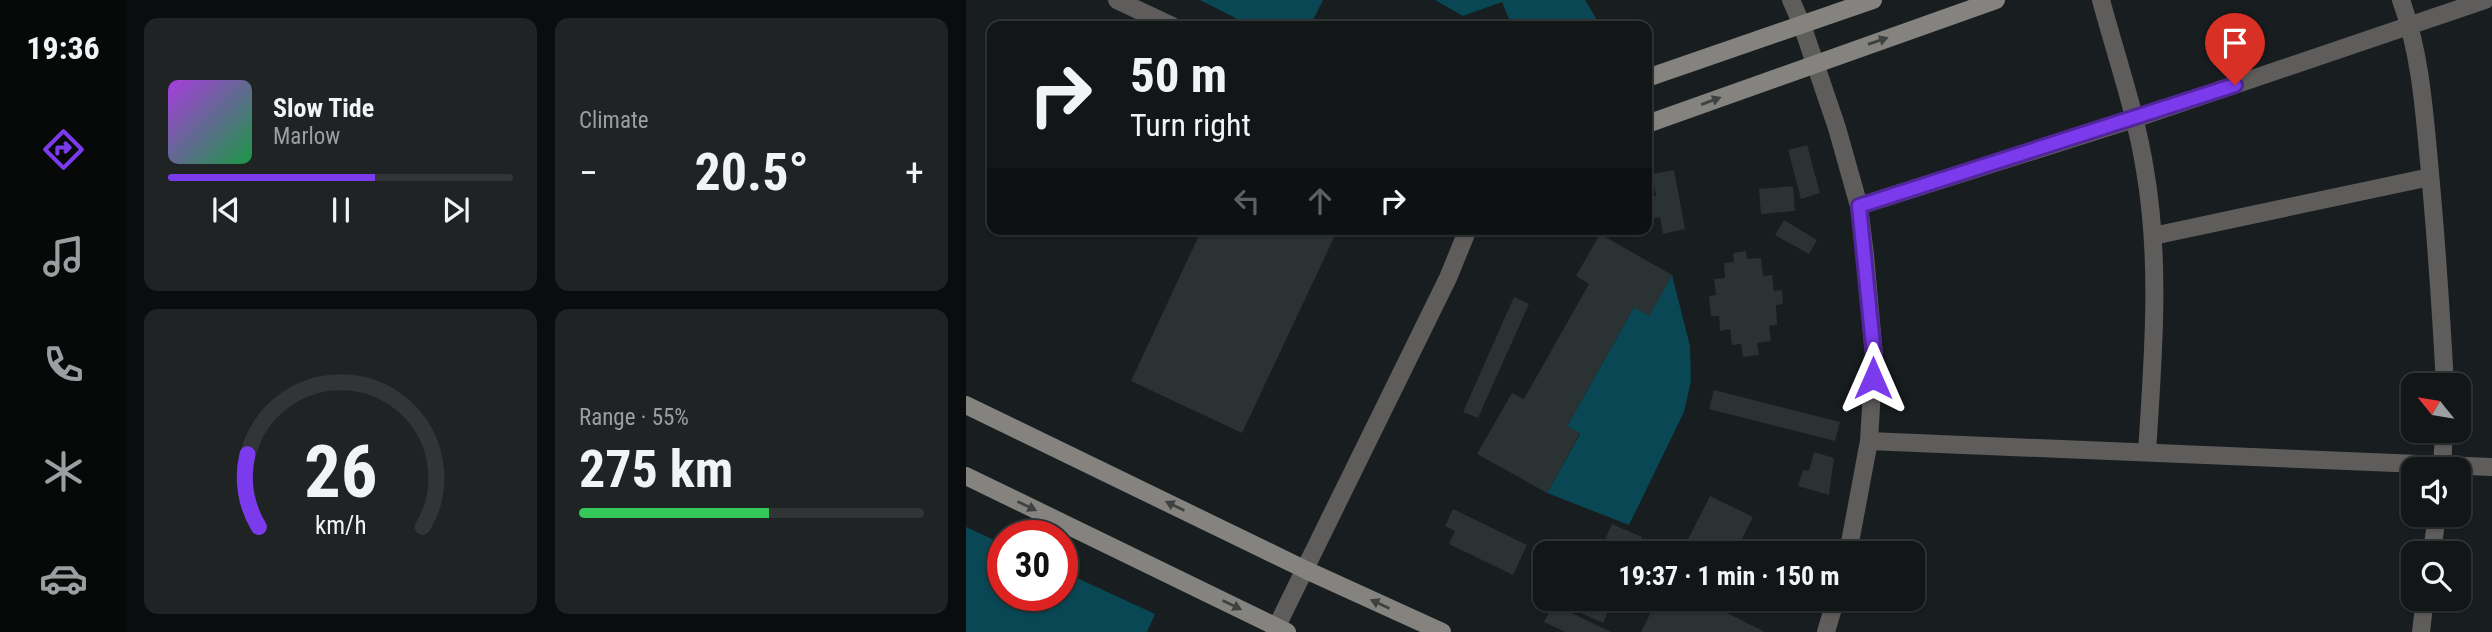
<!DOCTYPE html>
<html lang="en">
<head>
<meta charset="utf-8">
<style>
	:root { --surface:#121617; --page:#1f2324; --text:#f1f3f6; --muted:#9c9fa1; --line:#313536; --accent:#7c3aed }
	body { margin:0; font-family:"Roboto Condensed",sans-serif; background:var(--page); color:var(--text); height:100vh; display:flex; flex-direction:column; font-size:26px; white-space:nowrap }
	* { box-sizing:border-box; margin:0 }
	p { font-size:23px; color:var(--muted) }
	.icon { flex:none; width:38px; height:38px; fill:none; stroke:currentColor; stroke-width:2; stroke-linecap:round; stroke-linejoin:round }
	.map { position:relative; flex:1; overflow:hidden }
	.details { display:flex; flex-direction:column; gap:18px; padding:18px; background:#0a0c0d; width:840px }
	.details>* { flex:none }
	.hud { position:absolute; left:21px; top:21px; width:665px; height:214px; border-radius:14px; box-shadow:0 2px 5px #0004,0 0 0 2px var(--line); background:#121617; color:var(--text); overflow:hidden }
	.needle { width:46px; rotate:300deg }
	.tools { position:absolute; left:1435px; top:373px; display:grid; gap:14px }
	.tools a { display:grid; place-items:center; width:70px; height:70px; border-radius:14px; background:var(--surface); box-shadow:0 2px 5px #0004,0 0 0 2px var(--line); font-size:35px }
	.speed { position:absolute; left:21px; top:520px; display:flex; gap:14px; font-size:35px; font-weight:700; text-align:center }
	.speed>* { display:grid; place-content:center; width:91px; height:91px; border-radius:50%; background:var(--surface); box-shadow:0 2px 5px #0004,0 0 0 2px var(--line); line-height:1 }
	.speed .limit { border:10px solid #d22; background:#fff; color:#111 }
	.pin { position:absolute; display:grid; place-items:center; width:60px; height:60px; color:#fff; margin:-72px -30px; border-radius:50% 50% 50% 0; rotate:-45deg; box-shadow:0 0 7px #0007 }
	.pin .icon { rotate:45deg }
	.me { position:absolute; width:77px; margin:-38px; rotate:0deg; stroke-linejoin:round; filter:drop-shadow(0 0 5px #0008) }
	.turn { display:flex; align-items:center; gap:24px; height:147px; padding:0 28px; font-size:32px }
	.turn .icon { width:91px; height:91px; stroke-width:2.5 }
	.turn b { display:block; font-size:49px; line-height:60px }
	.lanes { display:flex; align-items:center; height:66px; padding:0 28px; background:#0003; justify-content:center; gap:35px; direction:ltr }
	.lanes .off { opacity:.35 }
	.big { font-size:52px; font-weight:700; line-height:1.1 }
	.details .widget { flex:1; display:flex; flex-direction:column; justify-content:center; gap:10px; min-width:0; padding:0 24px; border-radius:14px; background:var(--page) }
	.details .dial { align-items:center; gap:0 }
	.dial svg { height:182px; overflow:visible; fill:none; stroke:var(--line); stroke-width:7; stroke-linecap:round; text-anchor:middle }
	.dial text { fill:var(--text); stroke:none }
	.song { display:flex; align-items:center; gap:21px }
	.cover { width:84px; height:84px; border-radius:10px; background:linear-gradient(135deg,hsl(280 70% 55%),hsl(140 70% 35%)) }
	.played { height:7px; border-radius:4px; background:linear-gradient(90deg,var(--accent) 60%,var(--line) 60%) }
	.keys { display:flex; justify-content:space-around; direction:ltr }
	.heat { display:flex; justify-content:space-between; align-items:center; font-size:38px; direction:ltr }
	.charge { height:10px; border-radius:5px; background:linear-gradient(90deg,#34c759 55%,var(--line) 0) }
	.details .tiles { flex:1; display:grid; gap:18px; grid-template-columns:repeat(2,1fr) }
	.trip { position:absolute; left:567px; top:541px; width:392px; height:70px; border-radius:14px; background:var(--surface); box-shadow:0 2px 5px #0004,0 0 0 2px var(--line); font-weight:700; line-height:70px; text-align:center }
	main { display:flex; flex:1; min-height:0 }
	.menu { display:flex; flex-direction:column; width:126px; justify-content:space-around; align-items:center; background:#070909; color:var(--muted) }
	.menu .icon { width:49px; height:49px }
	.menu .on { color:var(--accent) }
	.menu b { font-size:32px; color:var(--text) }
	.map>svg:first-child { display:block }
	.green { fill:#084753 }
	.building { fill:#2b3233 }
	.lines { fill:none; stroke-linecap:round; stroke-linejoin:round }
	.street { stroke:#5e5d5b; stroke-width:18 }
	.secondary { stroke:#84837f; stroke-width:18 }
	.oneway { fill:#3e4141 }
	.route-casing { stroke:#51269a; stroke-width:18 }
	.route { stroke:#7c3aed; stroke-width:12 }
</style>
</head>
<body>
<main>
<nav class="menu">
<b>19:36</b>
<svg class="icon on" aria-label="directions" viewBox="0 0 24 24"><path d="M12 3l9 9-9 9-9-9zM9 14v-3h6M13 9l2 2-2 2"/></svg>
<svg class="icon" aria-label="music" viewBox="0 0 24 24"><path d="M9 18V5l10-2v13"/><circle cx="6" cy="18" r="3"/><circle cx="16" cy="16" r="3"/></svg>
<svg class="icon" aria-label="phone" viewBox="0 0 24 24"><path d="M5 4h4l2 5-3 2q2 4 5 5l2-3 5 2v4C11 20 4 13 5 4z"/></svg>
<svg class="icon" aria-label="climate" viewBox="0 0 24 24"><path d="M12 3v18M4 7l16 10M4 17L20 7"/></svg>
<svg class="icon" aria-label="car" viewBox="0 0 24 24"><path d="M5 17H2v-5l4-1 3-4h7l3 4 3 1v5h-3M9 17h6M6 11h13"/><circle cx="7" cy="17" r="2"/><circle cx="17" cy="17" r="2"/></svg>
</nav>
<section class="details">
<div class="tiles">
<div class="widget">
<div class="song"><i class="cover"></i><div><b>Slow Tide</b><p>Marlow</p></div></div>
<div class="played"></div>
<div class="keys"><svg class="icon" aria-label="previous" viewBox="0 0 24 24"><path d="M18 5L8 12l10 7zM5 5v14"/></svg><svg class="icon" aria-label="pause" viewBox="0 0 24 24"><path d="M8 5v14M16 5v14"/></svg><svg class="icon" aria-label="next" viewBox="0 0 24 24"><path d="M6 5l10 7-10 7zM19 5v14"/></svg></div>
</div>
<div class="widget"><p>Climate</p>
<div class="heat"><a>−</a><b class="big">20.5°</b><a>+</a></div>
</div>
<div class="widget dial"><svg viewBox="0 0 100 80">
<path d="M14 69A42 42 0 1 1 86 69"/>
<path d="M14 69A42 42 0 0 1 9 37" stroke="#7c3aed"/>
<text x="50" y="56" font-size="32" font-weight="700">26</text>
<text x="50" y="72" font-size="11">km/h</text>
</svg></div>
<div class="widget"><p>Range · 55%</p><b class="big">275 km</b><div class="charge"></div></div>
</div>
</section>
<div class="map">
<svg width="1526" height="632" viewBox="0 0 1526 632">
	<rect width="100%" height="100%" fill="#181d1f"/>
	<path class="green" d="M234 0H357L344 26H285Z
		M469 0H619L631 20 615 26H546L536 2 497 16Z
		M706 275 724 346 725 381 718 412 663 525 581 493 614 434 601 426 668 307 683 315Z
		M0 527 37 544V595H96V571L189 614 181 632H0Z"/>
	<path class="building" d="M841 145 854 193 835 199 822 150Z
		M708 170 719 229 697 234 694 217 681 220V197L690 196 686 174Z
		M827 186 829 211 795 214 793 189Z
		M818 220 851 240 843 254 809 235Z
		M236 229H372L276 433 165 381Z
		M634 234 706 275 683 316 668 307 601 426 614 433 581 493 511 454 546 393 558 399 623 284 610 276Z
		M780 251 781 259 795 258 797 276 806 275 808 291 816 290 817 304 810 305 811 325 803 326 805 341 791 343 793 355 777 357 775 344 766 345 764 329 754 331 753 316H745L743 296 750 295 748 279 759 278 758 263 768 262 767 253Z
		M548 297 563 304 512 418 497 412Z
		M748 390 874 422 869 441 743 409Z
		M848 452 868 458 863 495 832 486 837 470 843 471Z
		M744 496 787 517 769 553H715Z
		M487 509 561 545 547 575 483 544 489 531 479 526Z
		M646 524 676 537 669 553H633Z
		M613 598H648L637 623 608 610Z
		M692 598H746L743 604 799 632H675Z
		M587 604 645 632H599L578 622Z"/>
	<g class="lines">
		<path class="street" d="M151 0 206 26
			M825 0 836 25 871 128 893 206 899 255 908 356 903 441 882 553
			M1135 0C1150 56 1170 113 1179 170 1195 263 1187 359 1181 452
			M1435 0C1454 52 1458 108 1463 162 1470 236 1475 310 1479 385
			M893 206 1168 119 1519 0
			M1187 236 1464 177
			M903 441 1526 467
			M1476 469 1478 430
			M1466 553 1471 514
			M308 632 482 278 502 229
			M860 632 870 598
			M1455 632 1459 598"/>
		<path class="secondary" d="M681 78 907 0
			M681 124 1030 0
			M0 405 340 570 476 632
			M0 476 321 632"/>
	</g>
	<defs><path id="oneway-solid" d="M-6-.8H1V-3.2L6.5 0L1 3.2V.8H-6Z" transform="scale(1.75)"/></defs>
	<g class="oneway">
		<use href="#oneway-solid" transform="translate(912 41) rotate(-19)"/>
		<use href="#oneway-solid" transform="translate(745 101) rotate(-20)"/>
		<use href="#oneway-solid" transform="translate(61 506) rotate(26)"/>
		<use href="#oneway-solid" transform="translate(209 506) rotate(-154)"/>
		<use href="#oneway-solid" transform="translate(414 604) rotate(-155)"/>
		<use href="#oneway-solid" transform="translate(266 605) rotate(26)"/>
	</g>
	<g class="lines">
		<defs>
			<path id="route" d="M907 378 908 356 893 206 1269 85"/>
		</defs>
		<use href="#route" class="route-casing"/>
		<use href="#route" class="route"/>
	</g>
</svg>
<div class="tools">
<a><svg class="needle" viewBox="-14 -14 28 28"><path d="M0-13l5 13h-10z" fill="#e53935"/><path d="M0 13l5-13h-10z" fill="#9c9fa1"/></svg></a>
<a><svg class="icon" aria-label="sound" viewBox="0 0 24 24"><path d="M4 9h4l5-4v14l-5-4H4zM17 9q2 3 0 6"/></svg></a>
<a><svg class="icon" aria-label="search" viewBox="0 0 24 24"><circle cx="10" cy="10" r="6"/><path d="M15 15l6 6"/></svg></a>
</div>
<div class="speed"><div class="limit">30</div></div>
<div class="pin" style="left:1269px;top:85px;background:#d93025"><svg class="icon" aria-label="arrive" viewBox="0 0 24 24"><path d="M6 21V4h12l-3 4 3 4H6"/></svg></div>
<svg class="me" style="left:907px;top:378px" viewBox="-20 -20 40 40"><path d="M0-17L14 15 0 8-14 15z" fill="#7c3aed" stroke="#fff" stroke-width="4"/></svg>
<div class="trip">19:37 · 1 min · 150 m</div>
<div class="hud">
<div class="turn"><svg class="icon" aria-label="right" viewBox="0 0 24 24"><path d="M7 20v-9h11M14 6l5 5-5 5"/></svg><div><b>50 m</b>Turn right</div></div>
<div class="lanes"><svg class="icon off" aria-label="left" viewBox="0 0 24 24"><path d="M17 20v-9H6M10 6l-5 5 5 5"/></svg><svg class="icon off" aria-label="ahead" viewBox="0 0 24 24"><path d="M12 20V5M6 11l6-6 6 6"/></svg><svg class="icon" aria-label="right" viewBox="0 0 24 24"><path d="M7 20v-9h11M14 6l5 5-5 5"/></svg></div>
</div>
</div>
</main>
</body>
</html>
